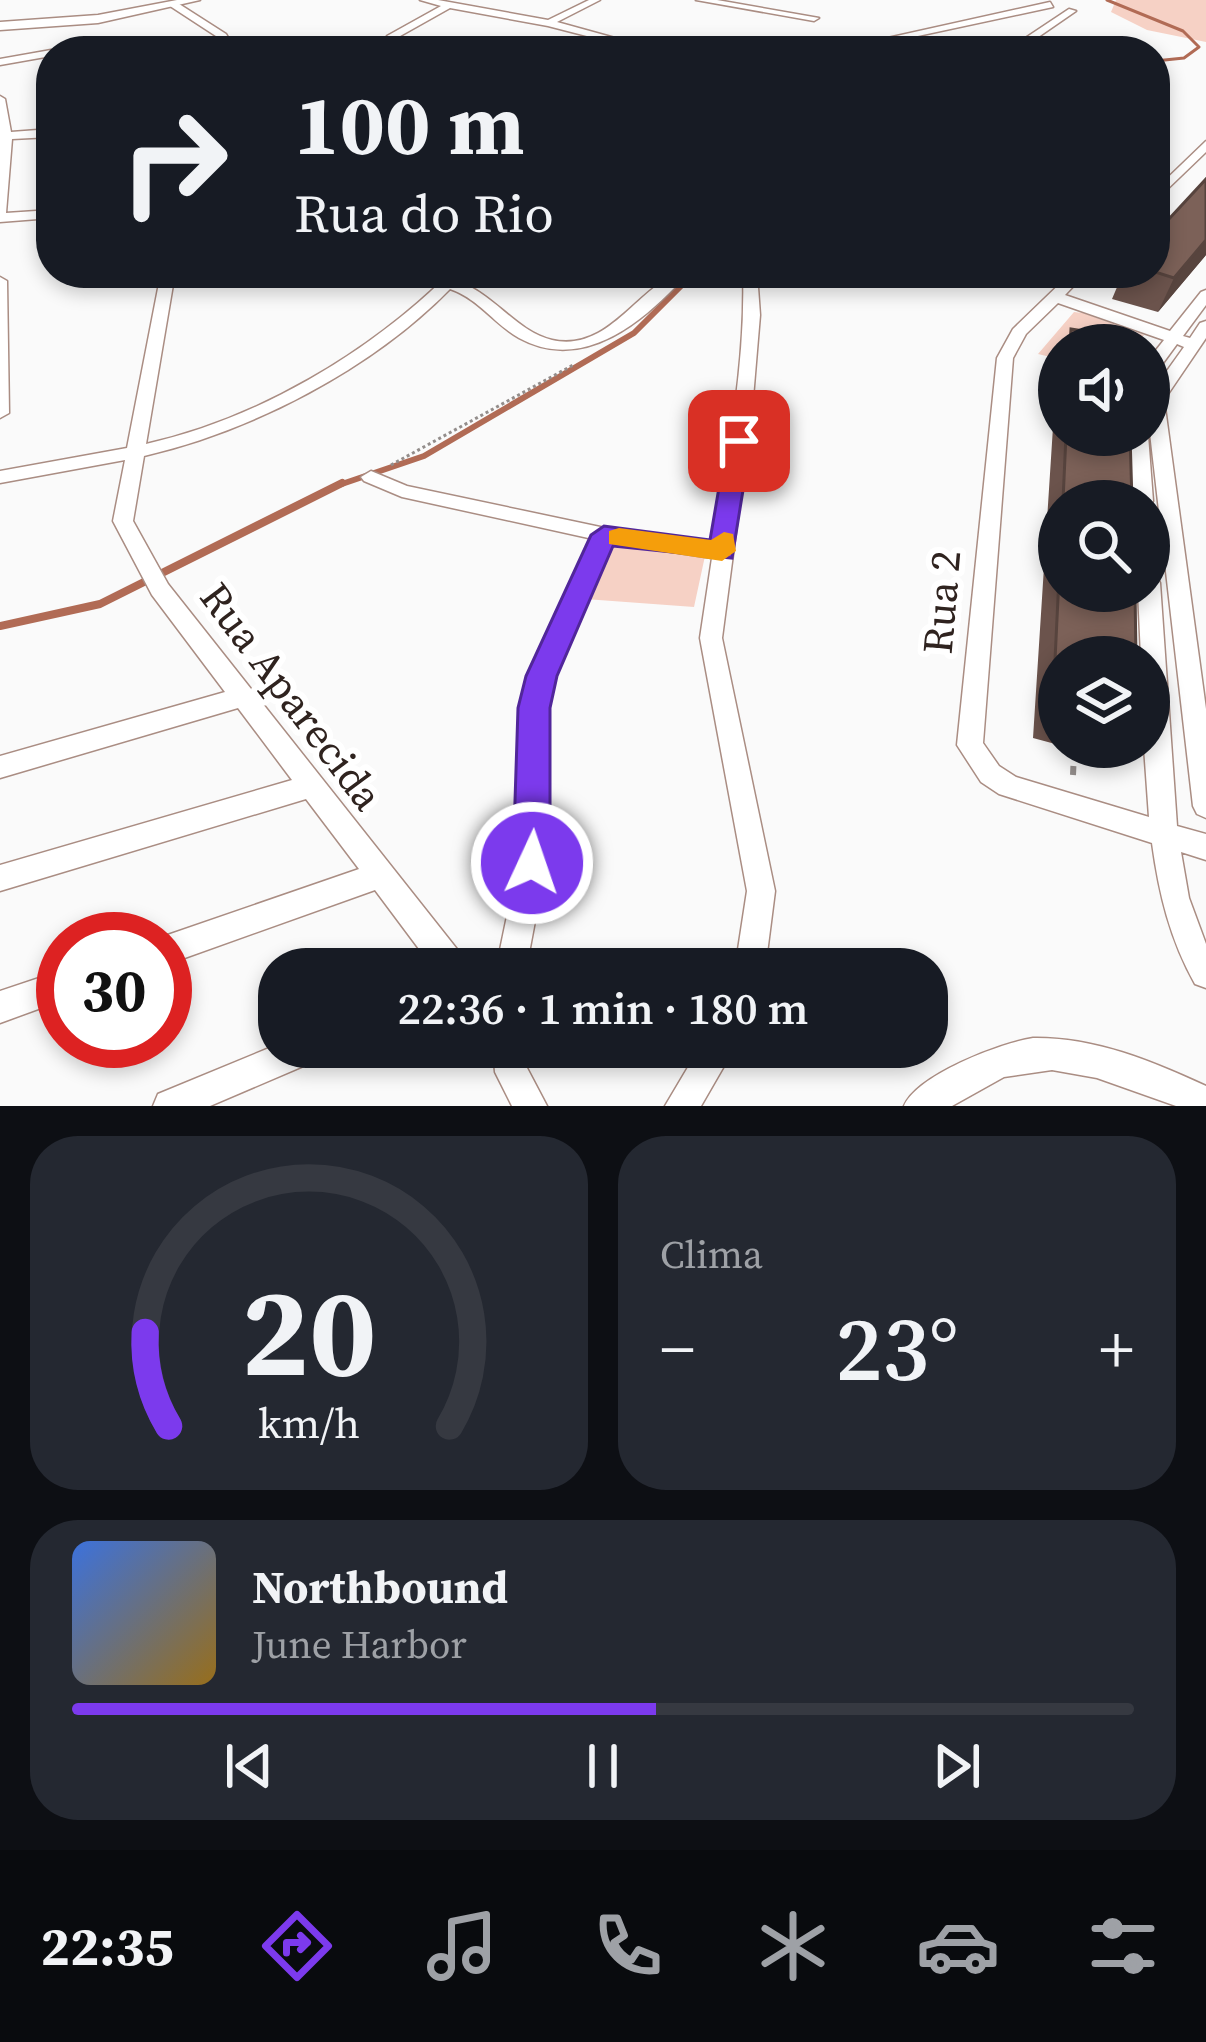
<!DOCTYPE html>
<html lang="pt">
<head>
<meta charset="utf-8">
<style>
	:root { --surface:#171b24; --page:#242831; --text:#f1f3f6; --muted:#9ea1a6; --line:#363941; --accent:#7c3aed }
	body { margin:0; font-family:"Source Serif 4",serif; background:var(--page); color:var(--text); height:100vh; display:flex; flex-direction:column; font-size:45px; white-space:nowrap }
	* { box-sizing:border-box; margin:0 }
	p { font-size:39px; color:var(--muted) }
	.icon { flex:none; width:66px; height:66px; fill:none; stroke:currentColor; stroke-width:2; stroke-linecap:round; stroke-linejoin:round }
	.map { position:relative; height:1106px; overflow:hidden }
	.sheet { display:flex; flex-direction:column; gap:30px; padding:30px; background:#0d0f14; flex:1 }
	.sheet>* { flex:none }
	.hud { position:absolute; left:36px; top:36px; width:1134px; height:252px; border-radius:48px; box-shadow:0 6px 18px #0003; background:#171b24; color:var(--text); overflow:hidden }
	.fabs { position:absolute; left:1038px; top:324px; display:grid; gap:24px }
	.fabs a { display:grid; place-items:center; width:132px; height:132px; border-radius:50%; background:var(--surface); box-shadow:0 6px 18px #0003; font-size:60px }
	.speed { position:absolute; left:36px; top:912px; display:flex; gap:24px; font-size:60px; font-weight:700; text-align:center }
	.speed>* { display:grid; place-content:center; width:156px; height:156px; border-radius:50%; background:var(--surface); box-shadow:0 6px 18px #0003; line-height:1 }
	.speed .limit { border:18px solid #d22; background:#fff; color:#111 }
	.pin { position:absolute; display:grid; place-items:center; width:102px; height:102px; color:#fff; margin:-51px; border-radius:24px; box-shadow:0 6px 18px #0006 }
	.me { position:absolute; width:132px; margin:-66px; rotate:3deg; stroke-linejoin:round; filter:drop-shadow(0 0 9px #0008) }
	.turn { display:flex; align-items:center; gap:42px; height:252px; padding:0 60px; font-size:54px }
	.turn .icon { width:156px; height:156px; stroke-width:2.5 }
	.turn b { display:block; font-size:84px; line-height:102px }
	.big { font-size:90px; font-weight:600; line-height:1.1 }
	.sheet .widget { flex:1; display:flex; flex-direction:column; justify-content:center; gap:18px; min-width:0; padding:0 42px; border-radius:48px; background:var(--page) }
	.sheet .dial { align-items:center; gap:0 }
	.dial svg { height:312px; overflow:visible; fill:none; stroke:var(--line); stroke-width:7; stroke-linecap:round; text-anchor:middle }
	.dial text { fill:var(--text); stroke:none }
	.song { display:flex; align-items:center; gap:36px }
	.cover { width:144px; height:144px; border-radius:18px; background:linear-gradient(135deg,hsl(220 70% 55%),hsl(40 70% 35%)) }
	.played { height:12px; border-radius:6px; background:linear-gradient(90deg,var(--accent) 55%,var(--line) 55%) }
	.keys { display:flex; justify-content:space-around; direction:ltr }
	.heat { display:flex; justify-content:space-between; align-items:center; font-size:66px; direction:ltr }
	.sheet .tiles { flex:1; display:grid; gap:30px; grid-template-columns:1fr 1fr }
	.widget:last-child { grid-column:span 2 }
	.trip { position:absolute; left:258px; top:948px; width:690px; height:120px; border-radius:48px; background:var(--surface); box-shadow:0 6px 18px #0003; font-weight:600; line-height:120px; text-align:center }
	.tabs { display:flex; height:192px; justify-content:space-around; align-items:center; background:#090b0e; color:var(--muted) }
	.tabs .icon { width:84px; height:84px }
	.tabs .on { color:var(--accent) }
	.tabs b { font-size:54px; color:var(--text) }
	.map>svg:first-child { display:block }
	.green { fill:#f6d1c5 }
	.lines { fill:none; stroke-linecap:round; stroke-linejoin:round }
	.stream-far3 { stroke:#b16b55; stroke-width:3 }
	.stream-far2 { stroke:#b16b55; stroke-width:4.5 }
	.stream-far1 { stroke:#b16b55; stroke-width:6 }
	.stream { stroke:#b16b55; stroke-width:8 }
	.minor-casing { stroke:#aa8d83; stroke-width:3 }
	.tertiary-casing { stroke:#aa8d83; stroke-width:3 }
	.path-far2 { stroke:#938d8b; stroke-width:3; stroke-dasharray:3 3; stroke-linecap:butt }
	.path-far1 { stroke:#938d8b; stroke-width:4.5; stroke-dasharray:6 6; stroke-linecap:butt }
	.path { stroke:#938d8b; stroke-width:6; stroke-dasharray:9 9; stroke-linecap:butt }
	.minor { fill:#fff; fill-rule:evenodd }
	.tertiary { fill:#fff; fill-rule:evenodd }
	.wall { fill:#6b534c }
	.shaded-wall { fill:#57443e }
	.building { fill:#7c6158; stroke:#57443e; stroke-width:3 }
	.route { fill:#7c3aed; stroke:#51269a; stroke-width:3 }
	.slow { fill:#f59e0b }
	.labels { text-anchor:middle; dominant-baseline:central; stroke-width:12; stroke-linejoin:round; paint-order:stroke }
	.street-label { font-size:42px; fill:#2f231f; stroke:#fff }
</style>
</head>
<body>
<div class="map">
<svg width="1206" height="1106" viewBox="0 0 1206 1106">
	<rect width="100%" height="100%" fill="#fafafa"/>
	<path class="green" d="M1116 0H1206V42L1147 30 1111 12Z
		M1074 312 1083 313 1144 335 1136 345H1059V359L1038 354Z
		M609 541 705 556 694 607 585 599Z"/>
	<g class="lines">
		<path class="stream-far3" d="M1107 0 1183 31 1199 47 1184 58 1155 61"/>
		<path class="stream-far2" d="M842 273 848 280
			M685 280 696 273 795 280"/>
		<path class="stream-far1" d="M753 277 851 284 845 277
			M336 486 424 456 634 333 690 277"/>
		<path class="stream" d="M0 626 100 604 342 483"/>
		<defs>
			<path id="minor" d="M420 0H438L548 20 589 0H600L557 22 662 51H645L548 26 450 8 393 40H387V36L441 6Z
				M696 0H717L819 18 814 21Z
				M170 2H176L226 34 236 51H226L219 38 170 6Z
				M1050 2 1053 7 848 51H829Z
				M1069 9 1076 11 1018 51H1006Z
				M51 50 55 51H51V56L0 65V59Z
				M0 96 5 99 11 132 51 129V137L12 139 6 213 51 210V218L0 222Z
				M1206 141V152L1155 201V190Z
				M161 273H175L146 444C258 419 369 353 450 273H465L458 282C494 293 515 331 552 340 614 354 644 273 688 273 646 320 584 374 519 338 493 323 479 299 450 289 372 369 252 431 144 456L133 521 168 584 464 958 468 969H434L375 890 165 965V939H156L359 869 306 799 0 891V865L292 780 238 708 0 778V756L225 692 152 595 113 521 125 460 0 483V471L127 448Z
				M743 273H757L760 315 752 410 722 638 775 891 765 969H735L747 891 700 638 712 558 612 543 554 676 546 708V863L526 969H496L518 863 522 708 530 676 593 539 402 497 364 481 361 477 371 471 407 486 605 528 714 543C727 454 746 364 743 273Z
				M1071 273H1086L1065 295 1170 331 1201 292 1206 290V305L1183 336 1190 338 1200 323 1206 321V338L1164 400 1206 709V818L1197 814 1193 806 1149 424V396L1184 347 1177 344 1155 374 1149 375V359L1164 340 1058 303 1026 334 1013 358 983 743 999 766 1016 777 1149 817 1144 747H1149V657H1141L1138 591H1149V575L1157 577 1160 583 1177 826 1206 834V860L1181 852 1189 898 1206 944V988L1195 984C1170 939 1159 894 1152 843L999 794 981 782 957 745 997 358 1013 329Z
				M0 277 7 281 9 413 0 418Z
				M1130 435H1148L1153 501 1150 506 1149 501H1133Z
				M63 970V1000L0 1023V991Z
				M1033 1038C1094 1037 1152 1061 1206 1086V1106H1176L1097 1078 1052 1070 1004 1077 952 1106H904C917 1075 1000 1043 1033 1038Z
				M279 1044V1047H327L322 1058 210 1106H153L158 1094Z
				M493 1047H525L527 1068 547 1106H512L495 1072Z
				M700 1047H735L701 1106H665Z"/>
			<path id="tertiary" d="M177 0H200L98 23 0 30V22L98 15Z"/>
		</defs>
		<use href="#minor" class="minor-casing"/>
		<use href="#tertiary" class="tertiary-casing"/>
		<path class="path-far2" d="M1052 360 1059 361
			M391 465 575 364"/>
		<path class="path-far1" d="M1074 756V747"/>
		<path class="path" d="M1073 775 1074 753"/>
		<use href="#minor" class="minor"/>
		<use href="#tertiary" class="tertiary"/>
	</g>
	<path class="wall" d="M1206 255 1158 312 1112 299 1123 273H1155Z
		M1059 359V435H1130L1132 501H1059V745L1033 738 1057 365Z
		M1069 747H1121L1113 758Z"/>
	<path class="shaded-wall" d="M1206 240V255L1158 312 1174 278Z"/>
	<path class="building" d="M1206 179V240L1174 278 1155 272V234Z
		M1071 329 1128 338V345H1070Z
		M1066 435H1130L1132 501H1063Z
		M1059 577V591H1135L1136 657H1059V703L1053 702Z"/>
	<path class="route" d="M739 434 751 441 732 558 613 546 557 676 550 708V863L544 875 532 880 519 875 513 863 518 708 526 676 591 535 604 526 710 540 727 441Z"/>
	<path class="slow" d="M619 528 711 540 724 532 733 534 736 551 722 561 609 544V531Z"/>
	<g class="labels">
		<g class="street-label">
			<text transform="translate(941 602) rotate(-85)">Rua 2</text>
			<text transform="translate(292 696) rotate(53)">Rua Aparecida</text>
		</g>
	</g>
</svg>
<div class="fabs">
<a><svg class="icon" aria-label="sound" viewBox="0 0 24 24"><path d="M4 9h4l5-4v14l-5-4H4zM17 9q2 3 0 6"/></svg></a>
<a><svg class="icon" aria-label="search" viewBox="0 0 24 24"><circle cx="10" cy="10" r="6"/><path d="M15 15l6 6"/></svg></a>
<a><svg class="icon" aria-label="layers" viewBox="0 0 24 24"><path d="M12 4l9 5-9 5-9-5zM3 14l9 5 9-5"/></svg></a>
</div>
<div class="speed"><div class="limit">30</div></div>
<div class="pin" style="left:739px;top:441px;background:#d93025"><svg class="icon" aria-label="arrive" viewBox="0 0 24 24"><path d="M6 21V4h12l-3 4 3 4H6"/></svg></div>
<svg class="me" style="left:532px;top:863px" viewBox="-20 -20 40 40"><circle r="17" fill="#7c3aed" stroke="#fff" stroke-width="3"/><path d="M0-11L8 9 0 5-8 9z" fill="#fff"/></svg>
<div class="trip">22:36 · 1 min · 180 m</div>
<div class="hud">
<div class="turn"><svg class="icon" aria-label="right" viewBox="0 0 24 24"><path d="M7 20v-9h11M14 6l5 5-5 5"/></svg><div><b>100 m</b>Rua do Rio</div></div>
</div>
</div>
<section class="sheet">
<div class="tiles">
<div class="widget dial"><svg viewBox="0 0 100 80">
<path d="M14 69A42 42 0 1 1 86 69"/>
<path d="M14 69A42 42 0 0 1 8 45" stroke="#7c3aed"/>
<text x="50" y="56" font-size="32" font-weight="700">20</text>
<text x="50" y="72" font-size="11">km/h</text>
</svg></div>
<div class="widget"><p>Clima</p>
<div class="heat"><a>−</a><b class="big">23°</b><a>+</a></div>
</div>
<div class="widget">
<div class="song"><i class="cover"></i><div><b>Northbound</b><p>June Harbor</p></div></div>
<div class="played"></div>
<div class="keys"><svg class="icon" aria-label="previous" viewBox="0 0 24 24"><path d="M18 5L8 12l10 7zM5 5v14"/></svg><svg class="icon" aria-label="pause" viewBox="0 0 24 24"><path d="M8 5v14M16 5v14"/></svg><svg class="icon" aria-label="next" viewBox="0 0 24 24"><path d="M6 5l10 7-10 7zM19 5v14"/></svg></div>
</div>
</div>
</section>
<nav class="tabs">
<b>22:35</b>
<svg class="icon on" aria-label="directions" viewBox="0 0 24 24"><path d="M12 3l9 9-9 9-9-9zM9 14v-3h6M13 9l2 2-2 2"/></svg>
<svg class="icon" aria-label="music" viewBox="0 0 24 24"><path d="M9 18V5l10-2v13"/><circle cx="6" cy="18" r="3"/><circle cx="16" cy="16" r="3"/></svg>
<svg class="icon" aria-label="phone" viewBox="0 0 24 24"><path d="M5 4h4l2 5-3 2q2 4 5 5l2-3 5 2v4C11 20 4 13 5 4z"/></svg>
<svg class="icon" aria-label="climate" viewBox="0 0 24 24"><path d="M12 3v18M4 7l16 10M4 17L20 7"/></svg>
<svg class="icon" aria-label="car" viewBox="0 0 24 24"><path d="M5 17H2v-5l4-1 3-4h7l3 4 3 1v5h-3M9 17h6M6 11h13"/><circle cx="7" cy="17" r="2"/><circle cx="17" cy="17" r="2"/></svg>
<svg class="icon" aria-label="filters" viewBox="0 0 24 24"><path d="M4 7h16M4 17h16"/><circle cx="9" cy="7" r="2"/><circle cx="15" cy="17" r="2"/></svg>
</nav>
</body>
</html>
